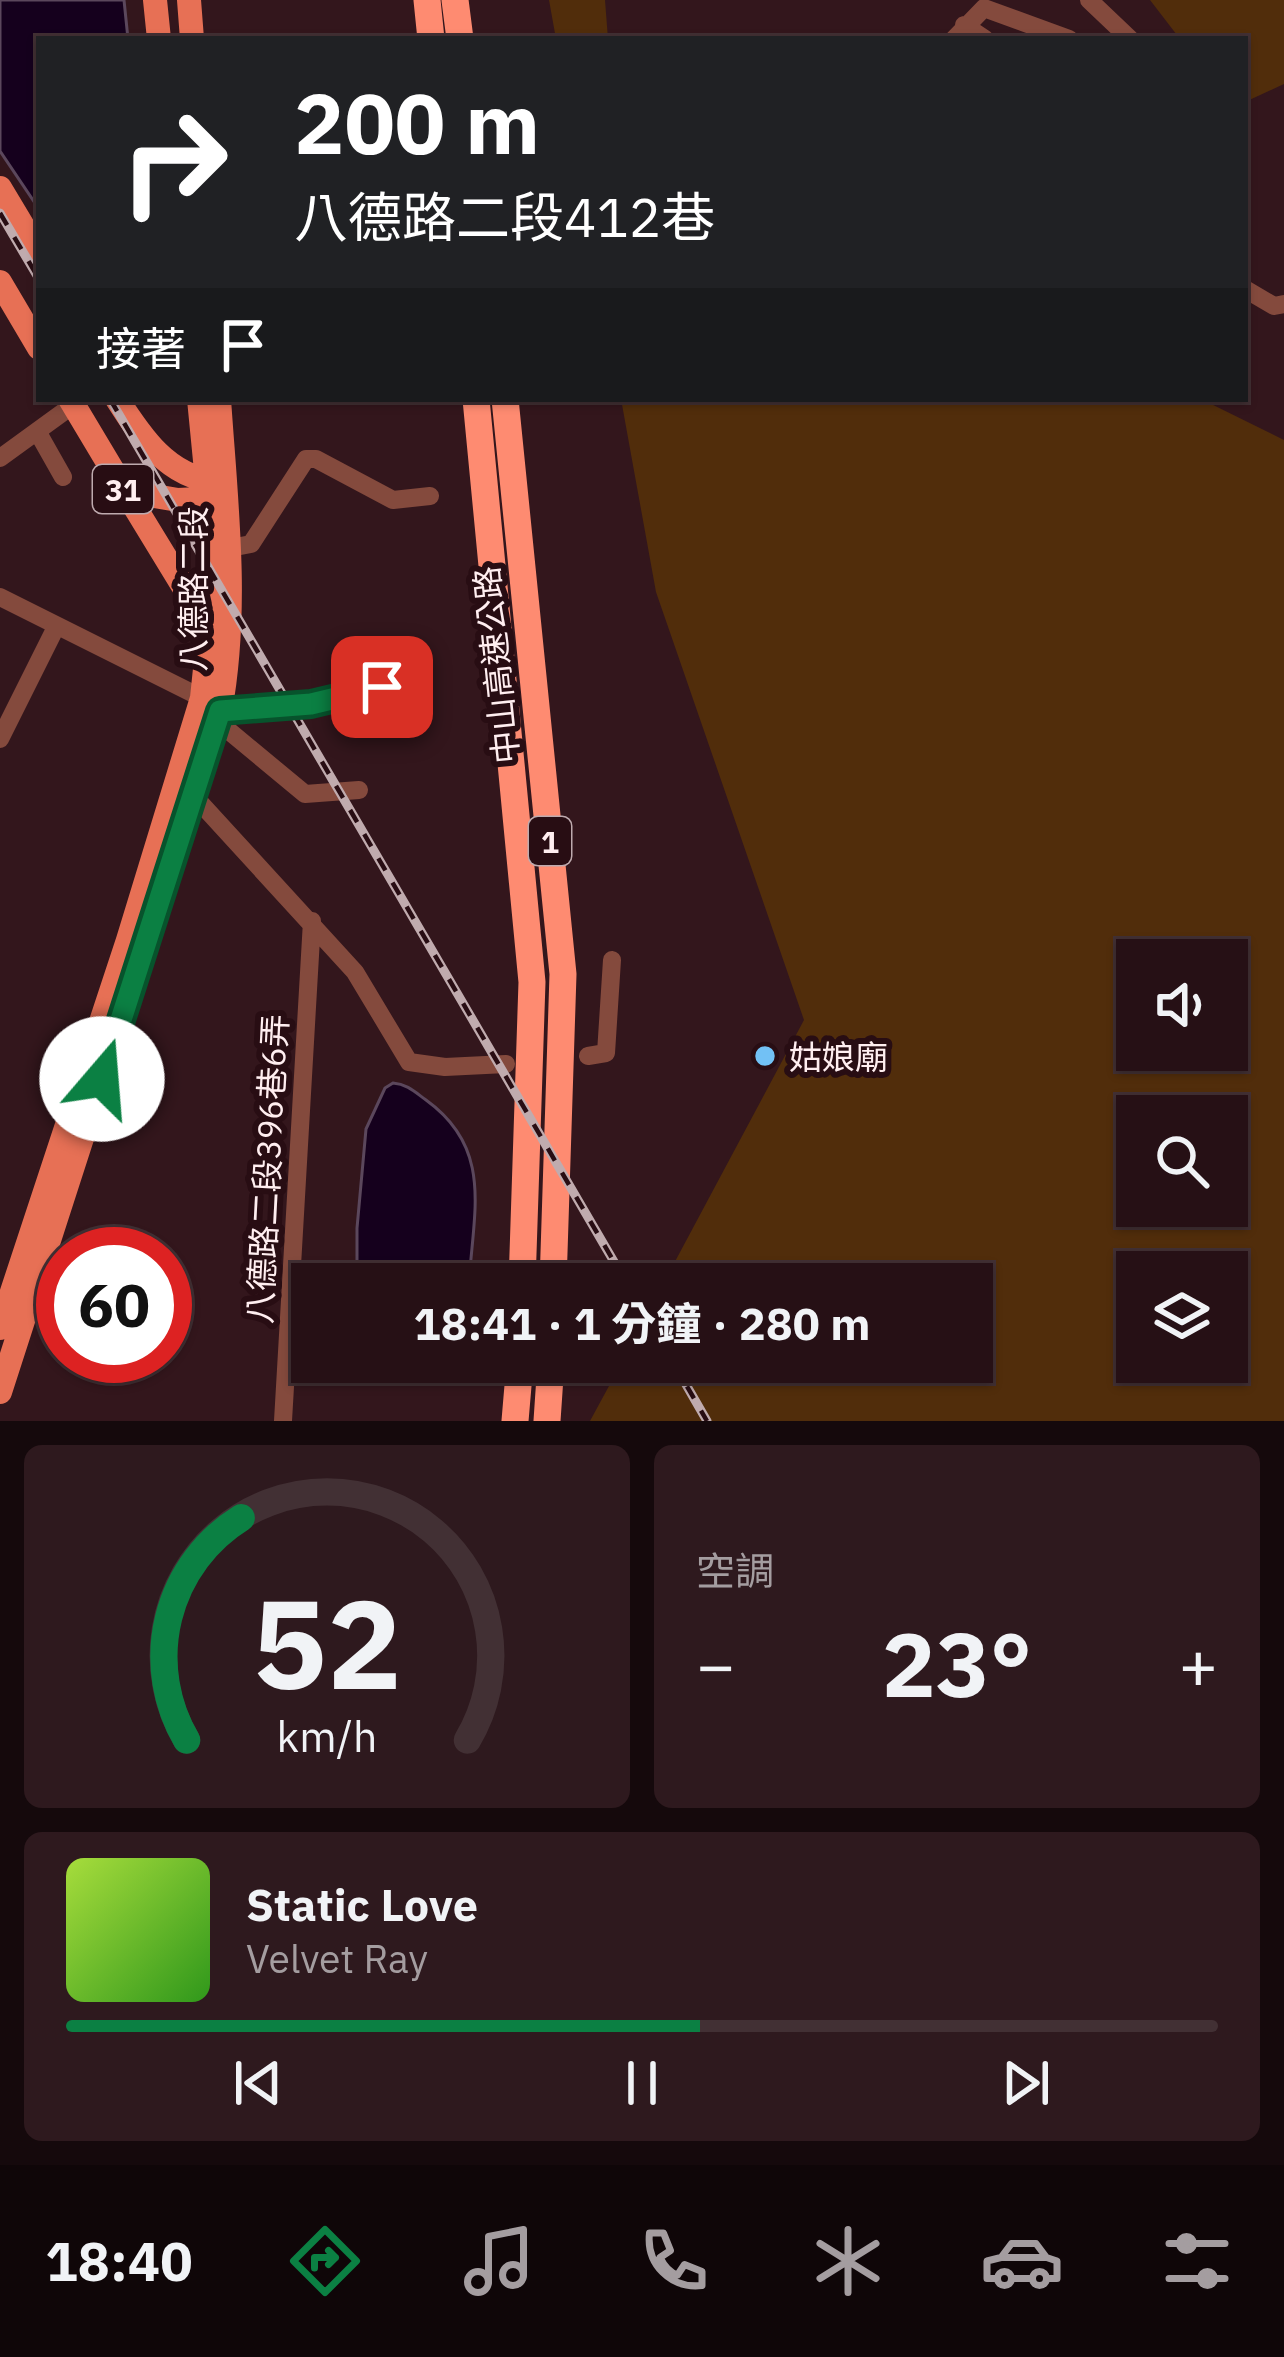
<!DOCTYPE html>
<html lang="zh-TW">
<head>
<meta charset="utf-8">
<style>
	:root { --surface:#261015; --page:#2e191e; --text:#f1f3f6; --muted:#a49da0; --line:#423034; --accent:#0b8043 }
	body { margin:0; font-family:"IBM Plex Sans","Noto Sans TC",sans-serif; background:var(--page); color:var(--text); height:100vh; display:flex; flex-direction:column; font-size:45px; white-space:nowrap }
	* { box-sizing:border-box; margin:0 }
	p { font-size:39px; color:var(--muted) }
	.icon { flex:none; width:66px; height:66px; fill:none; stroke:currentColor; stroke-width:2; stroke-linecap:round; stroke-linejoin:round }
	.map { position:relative; height:1421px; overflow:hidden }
	.drawer { display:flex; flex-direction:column; gap:24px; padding:24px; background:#15090c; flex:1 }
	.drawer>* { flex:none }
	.guide { position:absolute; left:36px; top:36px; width:1212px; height:366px; border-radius:0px; box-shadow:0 3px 9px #0004,0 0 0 3px var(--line); background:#202124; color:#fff; overflow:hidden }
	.fabs { position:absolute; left:1116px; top:939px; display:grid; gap:24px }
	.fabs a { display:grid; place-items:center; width:132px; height:132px; border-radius:0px; background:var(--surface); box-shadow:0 3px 9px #0004,0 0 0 3px var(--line); font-size:60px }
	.speed { position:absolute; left:36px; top:1227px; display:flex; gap:24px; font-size:60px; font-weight:700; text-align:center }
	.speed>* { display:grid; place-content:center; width:156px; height:156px; border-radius:50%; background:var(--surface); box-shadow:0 3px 9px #0004,0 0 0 3px var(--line); line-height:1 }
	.speed .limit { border:18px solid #d22; background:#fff; color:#111 }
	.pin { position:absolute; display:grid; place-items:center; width:102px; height:102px; color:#fff; margin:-51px; border-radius:24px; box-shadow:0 6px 18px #0006 }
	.me { position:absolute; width:132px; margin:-66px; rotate:18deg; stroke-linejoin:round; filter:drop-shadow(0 0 9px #0008) }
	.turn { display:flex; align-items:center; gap:42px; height:252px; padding:0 60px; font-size:54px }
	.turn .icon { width:156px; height:156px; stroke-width:2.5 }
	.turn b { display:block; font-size:84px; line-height:102px }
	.then { display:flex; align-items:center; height:114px; padding:0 60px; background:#0003; gap:24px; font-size:45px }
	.big { font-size:90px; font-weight:700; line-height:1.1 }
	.drawer .widget { flex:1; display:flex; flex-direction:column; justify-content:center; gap:18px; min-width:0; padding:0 42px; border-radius:18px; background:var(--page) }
	.drawer .dial { align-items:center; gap:0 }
	.dial svg { height:312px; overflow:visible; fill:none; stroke:var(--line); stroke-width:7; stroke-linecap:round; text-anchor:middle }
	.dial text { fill:var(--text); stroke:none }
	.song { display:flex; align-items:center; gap:36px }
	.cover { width:144px; height:144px; border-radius:18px; background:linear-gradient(135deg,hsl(80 70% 55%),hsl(110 70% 35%)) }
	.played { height:12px; border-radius:6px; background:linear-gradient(90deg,var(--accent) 55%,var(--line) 55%) }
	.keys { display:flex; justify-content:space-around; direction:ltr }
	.heat { display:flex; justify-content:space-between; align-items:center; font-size:66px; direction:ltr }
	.drawer .tiles { flex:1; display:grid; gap:24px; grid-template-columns:1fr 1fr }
	.widget:last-child { grid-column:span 2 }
	.trip { position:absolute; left:291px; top:1263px; width:702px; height:120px; border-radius:0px; background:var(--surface); box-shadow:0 3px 9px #0004,0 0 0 3px var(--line); font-weight:700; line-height:120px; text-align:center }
	.tab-bar { display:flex; height:192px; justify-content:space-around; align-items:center; background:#0f0608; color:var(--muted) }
	.tab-bar .icon { width:84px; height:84px }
	.tab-bar .current { color:var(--accent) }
	.tab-bar b { font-size:54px; color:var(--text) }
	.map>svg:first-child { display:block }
	.green { fill:#512d0b; fill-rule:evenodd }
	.water { fill:#15001d; stroke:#5b475c; stroke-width:3 }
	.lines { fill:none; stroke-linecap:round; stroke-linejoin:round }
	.minor { stroke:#844a3d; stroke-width:18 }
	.major { stroke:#e77055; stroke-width:24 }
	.highway { stroke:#fe8b71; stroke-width:27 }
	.rail-casing { stroke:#c0abae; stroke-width:9 }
	.rail { stroke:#280d13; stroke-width:4.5; stroke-dasharray:14; stroke-linecap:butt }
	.route-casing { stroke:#07532c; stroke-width:30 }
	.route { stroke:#0b8043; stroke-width:21 }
	.poi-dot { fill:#72c1f5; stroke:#280d13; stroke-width:4.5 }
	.labels { text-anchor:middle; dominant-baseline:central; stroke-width:12; stroke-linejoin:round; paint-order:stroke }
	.shield { fill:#280d13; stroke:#beaaae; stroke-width:3 }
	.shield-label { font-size:30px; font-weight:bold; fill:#ffeef0 }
	.street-label { font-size:33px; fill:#ffeef0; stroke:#280d13 }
	.poi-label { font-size:33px; fill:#ffeef0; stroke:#280d13; text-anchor:start }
</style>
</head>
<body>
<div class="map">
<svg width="1284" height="1421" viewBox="0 0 1284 1421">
	<rect width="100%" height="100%" fill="#33161c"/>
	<path class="green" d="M549 0H605L608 39H556Z
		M1150 0H1284V84L1245 102V39H1180Z
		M621 399H1201L1284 440V1421H590L622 1362H972V1284H663L804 1020 656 592ZM1137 960H1227V1050H1137ZM1137 1116H1227V1206H1137ZM1137 1272H1227V1362H1137Z"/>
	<path class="water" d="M0 0H124L128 39H39V209L0 151Z
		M393 1083C407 1084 415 1092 426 1100 494 1149 473 1212 469 1284H357V1228L366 1129 385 1088Z"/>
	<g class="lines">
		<path class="minor" d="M1089 0 1130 39
			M964 25 985 39
			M954 39 984 8 1069 39
			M1245 289 1274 306 1284 304
			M37 431 63 477
			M0 458 73 405
			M230 548 251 544 306 459H316L393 500 430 496
			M0 597 202 698
			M220 711 311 704 382 687
			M217 721 305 794 359 790
			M0 739 56 627
			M194 796 355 972 409 1062 445 1067 506 1064
			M588 1056 606 1053 612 960
			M283 1421 312 921"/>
		<path class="major" d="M155 0 159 39
			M189 0 192 39
			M0 188 39 253
			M0 282 39 348
			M70 399 125 491 178 500 219 498
			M117 399C140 435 168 478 216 481
			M125 491 208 627
			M0 1328 128 940 202 698 209 630 207 481 199 399
			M0 1392 220 711C239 607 226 503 219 399"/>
		<path class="highway" d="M427 0 431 39
			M455 0 460 39
			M476 399 532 982 522 1284
			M505 399 563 974 553 1284
			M515 1421 520 1362
			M547 1421 551 1362"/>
		<defs>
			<path id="rail" d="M0 213 39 279
				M110 399 627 1284
				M673 1362 707 1421"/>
		</defs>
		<use href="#rail" class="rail-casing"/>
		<use href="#rail" class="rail"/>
	</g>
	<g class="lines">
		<defs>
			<path id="route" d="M102 1079 220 711 311 704 382 687"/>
		</defs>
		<use href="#route" class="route-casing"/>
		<use href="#route" class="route"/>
	</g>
	<circle class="poi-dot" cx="765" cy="1056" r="12"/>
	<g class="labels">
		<g class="shield">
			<rect x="93" y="465" width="60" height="48" rx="9"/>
			<rect x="529" y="817" width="42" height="48" rx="9"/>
		</g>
		<g class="shield-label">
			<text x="123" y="489">31</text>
			<text x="550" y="841">1</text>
		</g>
		<g class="street-label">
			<text transform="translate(192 589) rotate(-90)">八德路二段</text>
			<text transform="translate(496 665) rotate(-96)">中山高速公路</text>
			<text transform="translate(267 1169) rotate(-87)">八德路二段396巷6弄</text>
		</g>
		<g class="poi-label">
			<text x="789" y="1056">姑娘廟</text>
		</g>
	</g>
</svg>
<div class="fabs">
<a><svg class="icon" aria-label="sound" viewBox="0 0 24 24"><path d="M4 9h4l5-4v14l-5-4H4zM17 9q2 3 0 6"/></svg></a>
<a><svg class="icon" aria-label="search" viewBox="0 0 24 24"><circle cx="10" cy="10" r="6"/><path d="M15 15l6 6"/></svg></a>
<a><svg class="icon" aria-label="layers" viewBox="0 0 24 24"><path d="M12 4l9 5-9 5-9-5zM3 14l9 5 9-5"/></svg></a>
</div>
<div class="speed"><div class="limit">60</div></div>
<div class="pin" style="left:382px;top:687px;background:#d93025"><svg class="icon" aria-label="arrive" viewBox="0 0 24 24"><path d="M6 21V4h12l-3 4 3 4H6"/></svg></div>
<svg class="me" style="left:102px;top:1079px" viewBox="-20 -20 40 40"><circle r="19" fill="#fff"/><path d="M0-13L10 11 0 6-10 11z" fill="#0b8043"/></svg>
<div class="trip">18:41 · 1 分鐘 · 280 m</div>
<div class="guide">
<div class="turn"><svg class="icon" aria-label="right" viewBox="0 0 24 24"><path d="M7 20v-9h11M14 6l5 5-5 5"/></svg><div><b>200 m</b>八德路二段412巷</div></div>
<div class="then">接著<svg class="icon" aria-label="arrive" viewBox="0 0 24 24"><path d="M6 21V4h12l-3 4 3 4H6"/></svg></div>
</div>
</div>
<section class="drawer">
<div class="tiles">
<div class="widget dial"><svg viewBox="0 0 100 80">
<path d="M14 69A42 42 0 1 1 86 69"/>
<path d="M14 69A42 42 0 0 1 28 12" stroke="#0b8043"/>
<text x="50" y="56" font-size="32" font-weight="700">52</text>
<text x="50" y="72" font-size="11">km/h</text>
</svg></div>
<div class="widget"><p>空調</p>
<div class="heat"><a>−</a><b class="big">23°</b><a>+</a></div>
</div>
<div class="widget">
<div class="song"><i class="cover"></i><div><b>Static Love</b><p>Velvet Ray</p></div></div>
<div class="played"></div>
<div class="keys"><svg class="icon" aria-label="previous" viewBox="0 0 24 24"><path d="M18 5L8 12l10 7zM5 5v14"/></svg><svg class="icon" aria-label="pause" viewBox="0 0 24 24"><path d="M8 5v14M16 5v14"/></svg><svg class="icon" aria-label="next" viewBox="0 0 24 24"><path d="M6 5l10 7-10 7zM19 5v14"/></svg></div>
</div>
</div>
</section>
<nav class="tab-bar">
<b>18:40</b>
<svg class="icon current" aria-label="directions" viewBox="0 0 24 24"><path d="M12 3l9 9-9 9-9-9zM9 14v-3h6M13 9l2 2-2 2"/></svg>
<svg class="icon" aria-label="music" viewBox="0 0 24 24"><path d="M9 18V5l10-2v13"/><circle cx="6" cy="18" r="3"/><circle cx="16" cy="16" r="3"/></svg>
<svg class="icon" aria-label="phone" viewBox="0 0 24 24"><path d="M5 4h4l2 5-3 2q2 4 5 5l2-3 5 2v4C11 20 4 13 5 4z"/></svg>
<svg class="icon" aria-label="climate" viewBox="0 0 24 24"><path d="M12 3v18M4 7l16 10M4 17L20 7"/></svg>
<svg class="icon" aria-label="car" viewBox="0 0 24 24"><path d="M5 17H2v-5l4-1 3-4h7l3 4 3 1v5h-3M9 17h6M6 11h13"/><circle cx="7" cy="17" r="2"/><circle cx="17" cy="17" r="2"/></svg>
<svg class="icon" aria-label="filters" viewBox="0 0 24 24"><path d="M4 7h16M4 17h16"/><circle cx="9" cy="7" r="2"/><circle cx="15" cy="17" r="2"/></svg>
</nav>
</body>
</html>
